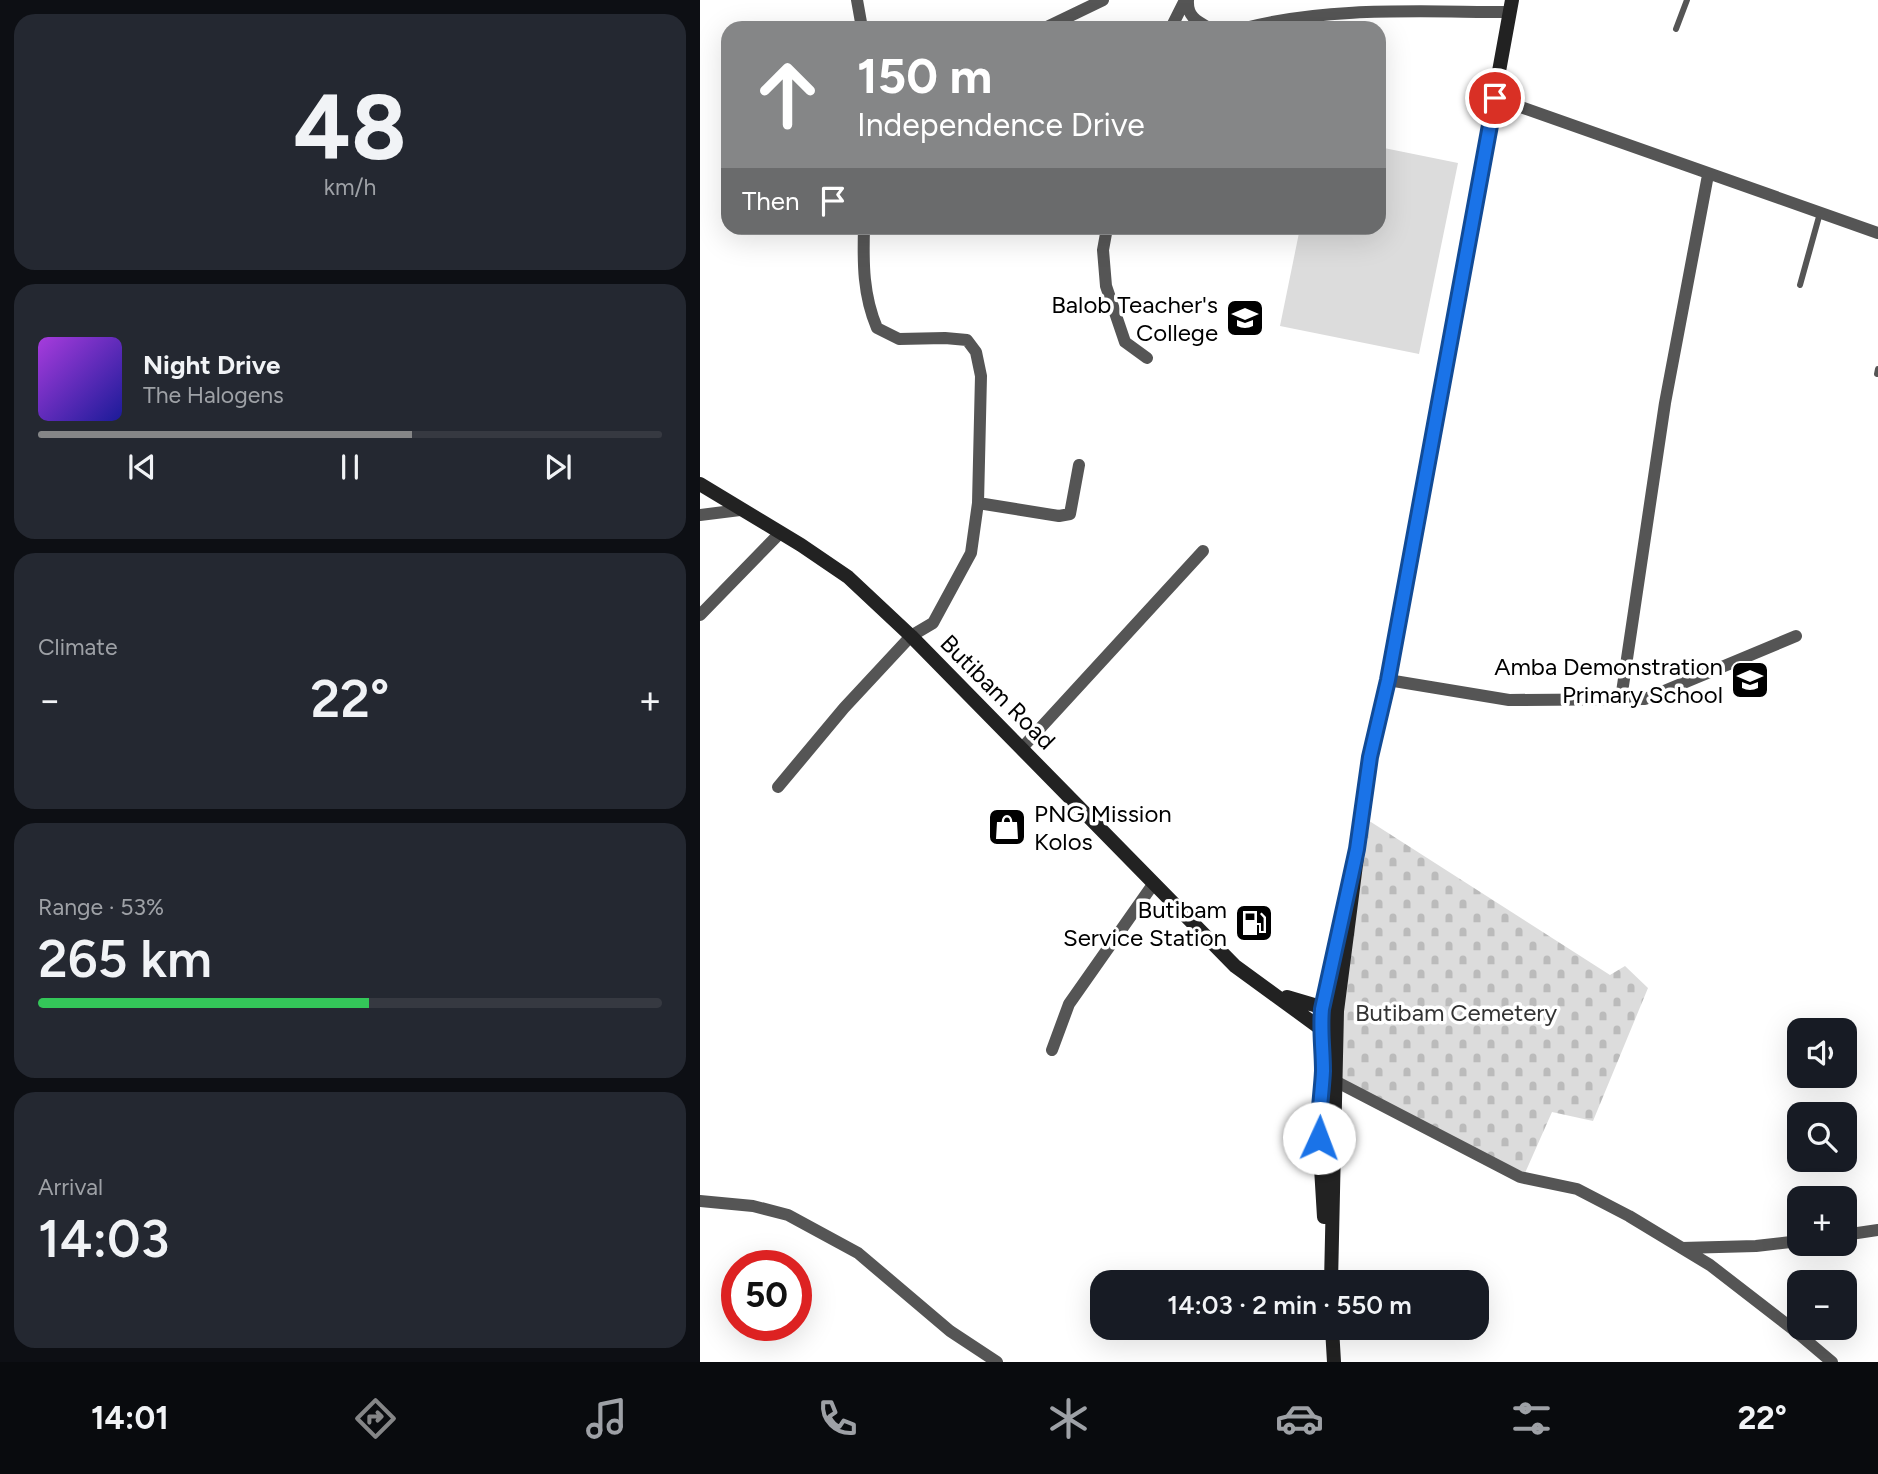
<!DOCTYPE html>
<html lang="en">
<head>
<meta charset="utf-8">
<style>
	:root { --surface:#171b24; --page:#242831; --text:#f1f3f6; --muted:#9ea1a6; --line:#363941; --accent:#858687 }
	body { margin:0; font-family:Figtree,sans-serif; background:var(--page); color:var(--text); height:100vh; display:flex; flex-direction:column; font-size:26px; white-space:nowrap }
	* { box-sizing:border-box; margin:0 }
	p { font-size:23px; color:var(--muted) }
	.icon { flex:none; width:38px; height:38px; fill:none; stroke:currentColor; stroke-width:2; stroke-linecap:round; stroke-linejoin:round }
	.map { position:relative; flex:1; overflow:hidden }
	.details { display:flex; flex-direction:column; gap:14px; padding:14px; background:#0d0f14; width:700px }
	.details>* { flex:none }
	.banner { position:absolute; left:21px; top:21px; width:665px; height:214px; border-radius:21px; box-shadow:0 7px 28px #0002; background:#858687; color:#fff; overflow:hidden }
	.controls { position:absolute; left:1087px; top:1018px; display:grid; gap:14px }
	.controls a { display:grid; place-items:center; width:70px; height:70px; border-radius:14px; background:var(--surface); box-shadow:0 7px 28px #0002; font-size:35px }
	.speed { position:absolute; left:21px; top:1250px; display:flex; gap:14px; font-size:35px; font-weight:700; text-align:center }
	.speed>* { display:grid; place-content:center; width:91px; height:91px; border-radius:50%; background:var(--surface); box-shadow:0 7px 28px #0002; line-height:1 }
	.speed .limit { border:10px solid #d22; background:#fff; color:#111 }
	.pin { position:absolute; display:grid; place-items:center; width:60px; height:60px; color:#fff; margin:-30px; border:4px solid #fff; border-radius:50%; box-shadow:0 2px 7px #0007 }
	.me { position:absolute; width:77px; margin:-38px; rotate:2deg; stroke-linejoin:round; filter:drop-shadow(0 0 5px #0008) }
	.turn { display:flex; align-items:center; gap:24px; height:147px; padding:0 21px; font-size:32px }
	.turn .icon { width:91px; height:91px; stroke-width:2.5 }
	.turn b { display:block; font-size:49px; line-height:60px }
	.then { display:flex; align-items:center; height:66px; padding:0 21px; background:#0003; gap:14px; font-size:26px }
	.big { font-size:52px; font-weight:600; line-height:1.1 }
	.details .widget { flex:1; display:flex; flex-direction:column; justify-content:center; gap:10px; min-width:0; padding:0 24px; border-radius:21px; background:var(--page) }
	.details .dial { align-items:center; gap:0 }
	.dial b { font-size:91px; line-height:1 }
	.song { display:flex; align-items:center; gap:21px }
	.cover { width:84px; height:84px; border-radius:10px; background:linear-gradient(135deg,hsl(280 70% 55%),hsl(240 70% 35%)) }
	.played { height:7px; border-radius:4px; background:linear-gradient(90deg,var(--accent) 60%,var(--line) 60%) }
	.keys { display:flex; justify-content:space-around; direction:ltr }
	.heat { display:flex; justify-content:space-between; align-items:center; font-size:38px; direction:ltr }
	.charge { height:10px; border-radius:5px; background:linear-gradient(90deg,#34c759 53%,var(--line) 0) }
	.trip { position:absolute; left:390px; top:1270px; width:399px; height:70px; border-radius:21px; background:var(--surface); box-shadow:0 7px 28px #0002; font-weight:600; line-height:70px; text-align:center }
	.tab-bar { display:flex; height:112px; justify-content:space-around; align-items:center; background:#090b0e; color:var(--muted) }
	.tab-bar .icon { width:49px; height:49px }
	.tab-bar .selected { color:var(--accent) }
	.tab-bar b { font-size:32px; color:var(--text) }
	main { display:flex; flex:1; min-height:0 }
	.map>svg:first-child { display:block }
	.green { fill:#dcdcdc }
	.cemetery { fill:url(#cemetery-stones) }
	.lines { fill:none; stroke-linecap:round; stroke-linejoin:round }
	.lane { stroke:#555; stroke-width:6 }
	.street { stroke:#555; stroke-width:12 }
	.secondary { stroke:#222; stroke-width:14 }
	.route-casing { stroke:#114b97; stroke-width:18 }
	.route { stroke:#1a73e8; stroke-width:12 }
	.labels { text-anchor:middle; dominant-baseline:central; stroke-width:7; stroke-linejoin:round; paint-order:stroke }
	.poi-label { font-size:24px; fill:#000; stroke:#fff; text-anchor:end }
	.street-label { font-size:24px; fill:#000; stroke:#fff }
	.park-label { font-size:24px; fill:#333; stroke:#fff }
</style>
</head>
<body>
<main>
<section class="details">
<div class="widget dial"><b>48</b><p>km/h</p></div>
<div class="widget">
<div class="song"><i class="cover"></i><div><b>Night Drive</b><p>The Halogens</p></div></div>
<div class="played"></div>
<div class="keys"><svg class="icon" aria-label="previous" viewBox="0 0 24 24"><path d="M18 5L8 12l10 7zM5 5v14"/></svg><svg class="icon" aria-label="pause" viewBox="0 0 24 24"><path d="M8 5v14M16 5v14"/></svg><svg class="icon" aria-label="next" viewBox="0 0 24 24"><path d="M6 5l10 7-10 7zM19 5v14"/></svg></div>
</div>
<div class="widget"><p>Climate</p>
<div class="heat"><a>−</a><b class="big">22°</b><a>+</a></div>
</div>
<div class="widget"><p>Range · 53%</p><b class="big">265 km</b><div class="charge"></div></div>
<div class="widget"><p>Arrival</p><b class="big">14:03</b></div>
</section>
<div class="map">
<svg width="1178" height="1362" viewBox="0 0 1178 1362">
	<defs>
		<pattern id="cemetery-stones" width="16" height="16" patternUnits="userSpaceOnUse" patternTransform="scale(1.75)"><rect width="16" height="16" fill="#dcdcdc"/><path d="M2 7V4a2 2 0 0 1 4 0v3zM10 15v-3a2 2 0 0 1 4 0v3z" fill="#bbb"/></pattern>
	</defs>
	<rect width="100%" height="100%" fill="#fff"/>
	<path class="green" d="M679 147 758 163 719 354 580 326 600 228H679Z"/>
	<path class="cemetery" d="M660 815 910 975 925 966 948 988 893 1121 852 1112 825 1173 635 1081Z"/>
	<g class="lines">
		<path class="lane" d="M976 29 987 0
			M1100 285 1120 213
			M1177 374 1178 369"/>
		<path class="street" d="M157 0 162 28
			M488 0C487 16 496 21 509 28
			M345 28 403 0
			M471 28 485 0
			M545 28C630 6 722 12 809 12
			M795 98 1178 233
			M407 228 403 250 406 286 425 342 447 358
			M278 503 359 516 370 514 379 465
			M0 515 40 510
			M0 615 80 533
			M688 680 809 700 945 699 1096 636
			M921 699 965 403 1008 175
			M322 748 503 551
			M78 787 144 708 211 636 233 623 271 553 278 503 281 376 276 352 267 340 245 338 199 339 177 328C163 295 163 263 164 228
			M352 1050 369 1004 454 883
			M635 1081 820 1177 877 1189 929 1216 1010 1265 1094 1330 1132 1362
			M0 1201 53 1206 88 1215 158 1253 250 1331 297 1362
			M1144 1235 1178 1230
			M982 1248 1056 1246 1099 1241"/>
		<path class="secondary" d="M0 484 101 545 148 577 211 636 535 966 620 1028 636 1033
			M587 997 631 1010
			M624 1217 618 1118 623 1070 620 1028 639 932
			M631 1283 637 1011 670 757 688 680 812 0
			M632 1328 634 1362"/>
	</g>
	<g class="lines">
		<defs>
			<path id="route" d="M619 1138C618 1115 622 1093 623 1071 623 1050 620 1030 622 1009L657 849 670 757 688 680 795 98"/>
		</defs>
		<use href="#route" class="route-casing"/>
		<use href="#route" class="route"/>
	</g>
	<defs>
		<symbol id="school-square" viewBox="-11 -11 22 22"><rect x="-9" y="-9" width="18" height="18" rx="4" fill="#000" stroke="#fff"/><path d="M0-5L7-2L0 1L-7-2ZM-4 1L0 2.5L4 1V4Q0 6-4 4Z" fill="#fff"/></symbol>
		<symbol id="shop-square" viewBox="-11 -11 22 22"><rect x="-9" y="-9" width="18" height="18" rx="4" fill="#000" stroke="#fff"/><path d="M-5-2.5h2.3a2.7 3.5 0 0 1 5.4 0H5L5.5 6h-11ZM-1.5-2.5h3a1.5 2.3 0 0 0-3 0Z" fill="#fff"/></symbol>
		<symbol id="fuel-square" viewBox="-11 -11 22 22"><rect x="-9" y="-9" width="18" height="18" rx="4" fill="#000" stroke="#fff"/><path d="M-5.5-6h7V0h2V4h1.3V-2.5L3-4.5l.8-.8L6-3V5H2.5V1h-1V6h-7ZM-4.2-4.7v3.2H.2V-4.7Z" fill="#fff"/></symbol>
	</defs>
	<g fill-rule="evenodd">
		<use href="#school-square" x="523" y="296" width="44" height="44"/>
		<use href="#school-square" x="1028" y="658" width="44" height="44"/>
		<use href="#shop-square" x="285" y="805" width="44" height="44"/>
		<use href="#fuel-square" x="532" y="901" width="44" height="44"/>
	</g>
	<g class="labels">
		<g class="poi-label">
			<text x="518" y="304">Balob Teacher's<tspan x="518" dy="28">College</tspan></text>
			<text x="1023" y="666">Amba Demonstration<tspan x="1023" dy="28">Primary School</tspan></text>
			<text x="334" y="813" text-anchor="start">PNG Mission<tspan x="334" dy="28">Kolos</tspan></text>
			<text x="527" y="909">Butibam<tspan x="527" dy="28">Service Station</tspan></text>
		</g>
		<g class="street-label">
			<text transform="translate(298 692) rotate(45)">Butibam Road</text>
		</g>
		<g class="park-label">
			<text x="756" y="1012">Butibam Cemetery</text>
		</g>
	</g>
</svg>
<div class="controls">
<a><svg class="icon" aria-label="sound" viewBox="0 0 24 24"><path d="M4 9h4l5-4v14l-5-4H4zM17 9q2 3 0 6"/></svg></a>
<a><svg class="icon" aria-label="search" viewBox="0 0 24 24"><circle cx="10" cy="10" r="6"/><path d="M15 15l6 6"/></svg></a>
<a>+</a>
<a>−</a>
</div>
<div class="speed"><div class="limit">50</div></div>
<div class="pin" style="left:795px;top:98px;background:#d93025"><svg class="icon" aria-label="arrive" viewBox="0 0 24 24"><path d="M6 21V4h12l-3 4 3 4H6"/></svg></div>
<svg class="me" style="left:619px;top:1138px" viewBox="-20 -20 40 40"><circle r="19" fill="#fff"/><path d="M0-13L10 11 0 6-10 11z" fill="#1a73e8"/></svg>
<div class="trip">14:03 · 2 min · 550 m</div>
<div class="banner">
<div class="turn"><svg class="icon" aria-label="ahead" viewBox="0 0 24 24"><path d="M12 20V5M6 11l6-6 6 6"/></svg><div><b>150 m</b>Independence Drive</div></div>
<div class="then">Then<svg class="icon" aria-label="arrive" viewBox="0 0 24 24"><path d="M6 21V4h12l-3 4 3 4H6"/></svg></div>
</div>
</div>
</main>
<nav class="tab-bar">
<b>14:01</b>
<svg class="icon selected" aria-label="directions" viewBox="0 0 24 24"><path d="M12 3l9 9-9 9-9-9zM9 14v-3h6M13 9l2 2-2 2"/></svg>
<svg class="icon" aria-label="music" viewBox="0 0 24 24"><path d="M9 18V5l10-2v13"/><circle cx="6" cy="18" r="3"/><circle cx="16" cy="16" r="3"/></svg>
<svg class="icon" aria-label="phone" viewBox="0 0 24 24"><path d="M5 4h4l2 5-3 2q2 4 5 5l2-3 5 2v4C11 20 4 13 5 4z"/></svg>
<svg class="icon" aria-label="climate" viewBox="0 0 24 24"><path d="M12 3v18M4 7l16 10M4 17L20 7"/></svg>
<svg class="icon" aria-label="car" viewBox="0 0 24 24"><path d="M5 17H2v-5l4-1 3-4h7l3 4 3 1v5h-3M9 17h6M6 11h13"/><circle cx="7" cy="17" r="2"/><circle cx="17" cy="17" r="2"/></svg>
<svg class="icon" aria-label="filters" viewBox="0 0 24 24"><path d="M4 7h16M4 17h16"/><circle cx="9" cy="7" r="2"/><circle cx="15" cy="17" r="2"/></svg>
<b>22°</b>
</nav>
</body>
</html>
